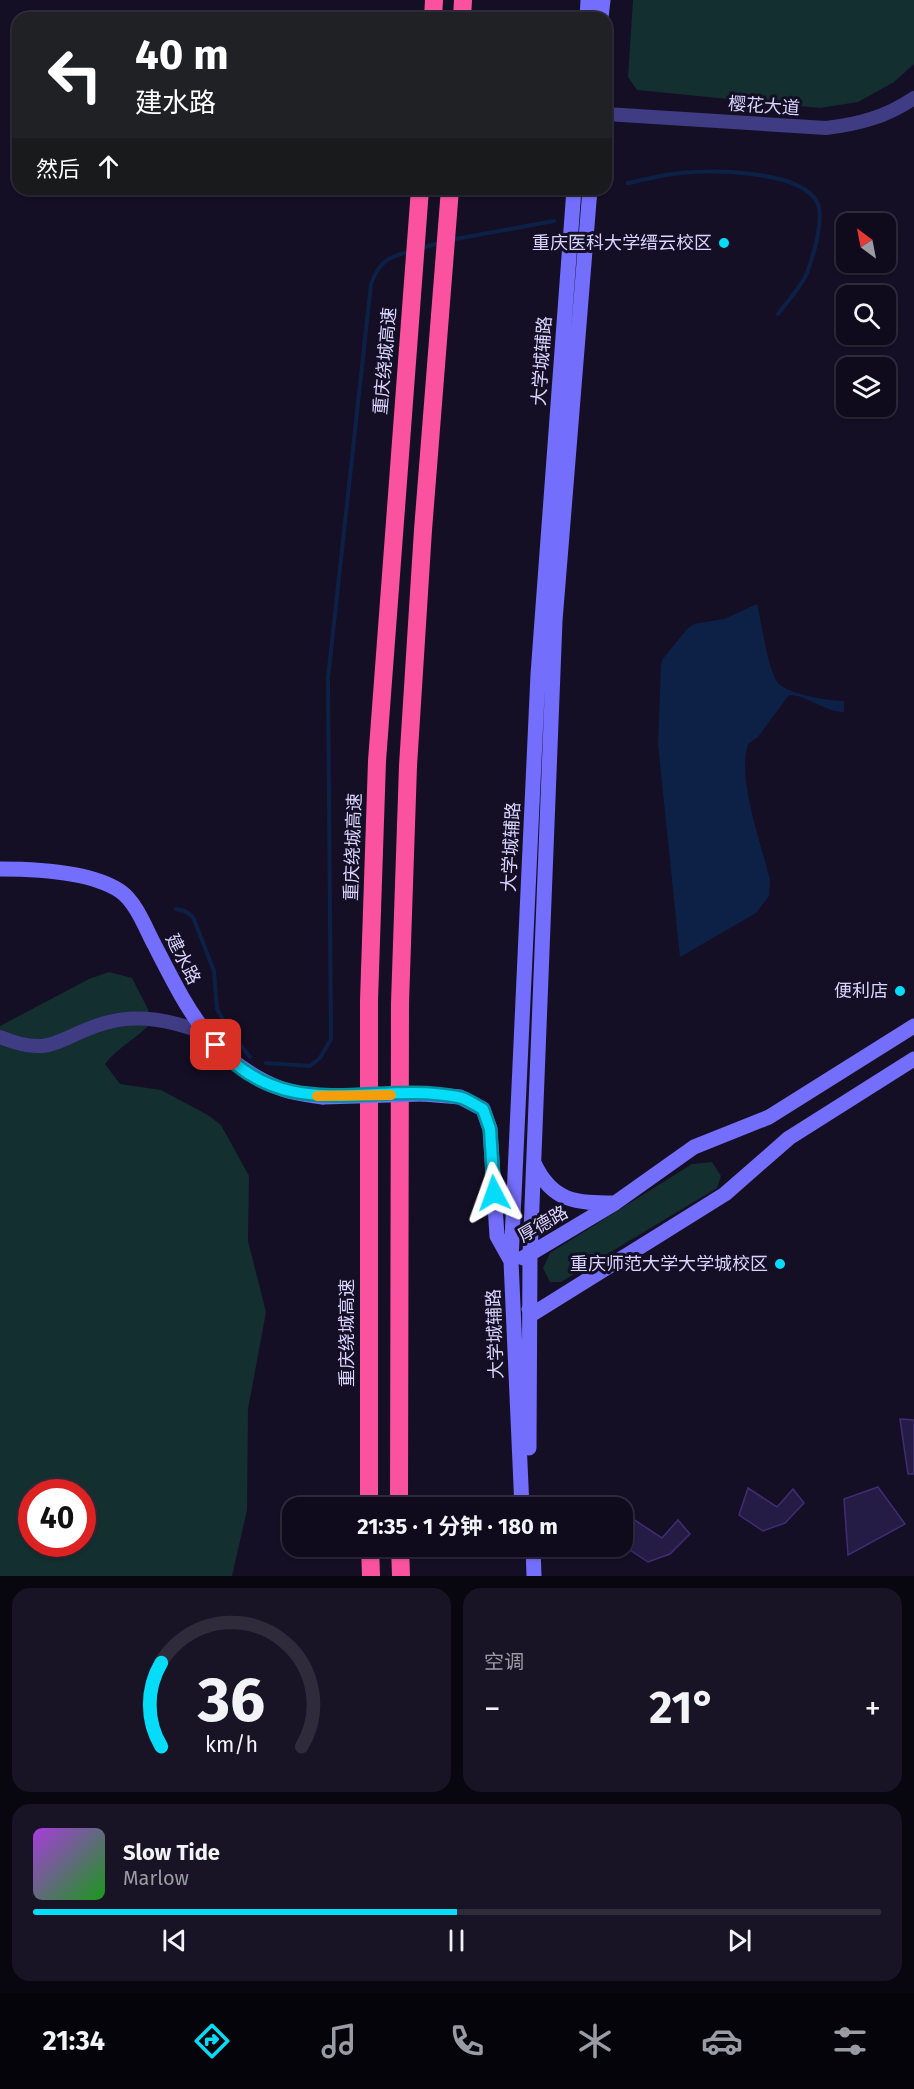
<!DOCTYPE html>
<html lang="zh">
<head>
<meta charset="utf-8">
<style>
	:root { --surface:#0f0b1c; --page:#181425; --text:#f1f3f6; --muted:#9b9ba3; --line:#2f2b3b; --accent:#05dcf9 }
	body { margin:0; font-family:"Fira Sans","Noto Sans SC",sans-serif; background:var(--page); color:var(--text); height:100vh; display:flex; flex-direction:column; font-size:22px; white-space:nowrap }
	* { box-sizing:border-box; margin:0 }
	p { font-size:20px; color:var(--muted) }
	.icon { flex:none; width:33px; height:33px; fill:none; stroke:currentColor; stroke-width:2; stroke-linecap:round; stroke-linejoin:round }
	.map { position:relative; height:1576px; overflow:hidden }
	.side { display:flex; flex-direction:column; gap:12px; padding:12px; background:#08060f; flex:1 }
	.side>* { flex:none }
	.guide { position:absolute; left:12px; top:12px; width:600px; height:183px; border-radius:18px; box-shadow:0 2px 4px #0004,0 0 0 2px var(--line); background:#202124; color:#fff; overflow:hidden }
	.needle { width:39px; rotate:328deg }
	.controls { position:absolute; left:836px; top:213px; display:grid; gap:12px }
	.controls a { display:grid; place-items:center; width:60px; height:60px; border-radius:12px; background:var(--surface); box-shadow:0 2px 4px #0004,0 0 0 2px var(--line); font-size:30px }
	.speed { position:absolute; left:18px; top:1479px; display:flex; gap:12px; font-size:30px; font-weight:700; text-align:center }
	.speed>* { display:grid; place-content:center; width:78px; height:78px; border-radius:50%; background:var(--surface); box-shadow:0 2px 4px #0004,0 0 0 2px var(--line); line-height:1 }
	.speed .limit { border:9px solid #d22; background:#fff; color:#111 }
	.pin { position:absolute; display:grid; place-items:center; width:51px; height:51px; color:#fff; margin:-26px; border-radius:12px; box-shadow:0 3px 9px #0006 }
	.me { position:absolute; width:66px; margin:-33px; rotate:356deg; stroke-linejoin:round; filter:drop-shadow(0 0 4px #0008) }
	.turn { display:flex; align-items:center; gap:21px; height:126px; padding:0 24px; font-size:27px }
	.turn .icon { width:78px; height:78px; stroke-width:2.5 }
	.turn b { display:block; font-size:42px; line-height:51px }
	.then { display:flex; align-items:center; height:57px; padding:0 24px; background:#0003; gap:12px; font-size:22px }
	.big { font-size:45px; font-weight:700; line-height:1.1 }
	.side .tile { flex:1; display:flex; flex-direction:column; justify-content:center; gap:9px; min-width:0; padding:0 21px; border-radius:18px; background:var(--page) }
	.side .dial { align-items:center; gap:0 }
	.dial svg { height:156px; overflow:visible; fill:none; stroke:var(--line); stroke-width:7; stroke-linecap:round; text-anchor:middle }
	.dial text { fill:var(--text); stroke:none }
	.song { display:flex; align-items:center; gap:18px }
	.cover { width:72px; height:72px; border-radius:9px; background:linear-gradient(135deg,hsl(280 70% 55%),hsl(120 70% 35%)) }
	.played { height:6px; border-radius:3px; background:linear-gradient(90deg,var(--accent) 50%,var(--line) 50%) }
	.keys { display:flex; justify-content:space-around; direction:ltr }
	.heat { display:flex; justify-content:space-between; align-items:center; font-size:33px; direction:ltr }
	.side .tiles { flex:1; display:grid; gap:12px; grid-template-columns:1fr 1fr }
	.tile:last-child { grid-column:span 2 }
	.trip { position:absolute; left:282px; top:1497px; width:351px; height:60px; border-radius:18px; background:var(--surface); box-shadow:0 2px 4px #0004,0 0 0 2px var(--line); font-weight:700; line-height:60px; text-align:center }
	.tab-bar { display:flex; height:96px; justify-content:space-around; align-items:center; background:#06040b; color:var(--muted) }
	.tab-bar .icon { width:42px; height:42px }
	.tab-bar .on { color:var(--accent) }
	.tab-bar b { font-size:27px; color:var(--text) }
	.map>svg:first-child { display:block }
	.green { fill:#132f2f; fill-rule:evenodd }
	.water { fill:#0d2147 }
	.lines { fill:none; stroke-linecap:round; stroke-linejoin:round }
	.stream { stroke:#0d2147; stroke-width:4 }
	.building { fill:#251c46; stroke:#3d2e71; stroke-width:1.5 }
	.street { stroke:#403c83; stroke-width:14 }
	.secondary { stroke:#746efc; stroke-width:15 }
	.highway { stroke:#fb52a0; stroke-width:18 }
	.secondary-bridge { stroke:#746efc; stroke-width:15 }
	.route-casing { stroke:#038fa2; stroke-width:15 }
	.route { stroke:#05dcf9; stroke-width:10 }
	.slow { stroke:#f59e0b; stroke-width:10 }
	.poi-dot { fill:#05dcf9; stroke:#140f25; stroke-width:2 }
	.labels { text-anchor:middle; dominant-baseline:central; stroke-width:6; stroke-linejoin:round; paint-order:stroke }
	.street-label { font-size:18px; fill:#dad5fe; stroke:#140f25 }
	.poi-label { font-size:18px; fill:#dad5fe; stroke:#140f25; text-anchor:end }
</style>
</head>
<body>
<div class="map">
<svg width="914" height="1576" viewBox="0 0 914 1576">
	<rect width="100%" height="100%" fill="#140f25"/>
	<path class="green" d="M633 0H914V64L894 82 858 102 820 108 637 90 628 77Z
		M109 972 132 978 148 1009 150 1024C135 1040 119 1046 105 1064L120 1084 161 1090 208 1115 221 1125 249 1176 248 1241 266 1312 248 1409 247 1510 232 1576H0V1026L89 979ZM32 1492H82V1544H32Z
		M712 1162 721 1176 717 1188 561 1282H550L543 1268 550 1253 692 1164Z"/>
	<path class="water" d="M757 604C762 624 767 666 777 682 786 694 829 701 844 701V712C824 712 808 695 789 695L758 737 748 744C737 780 761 842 770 880L769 896 756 913 680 957 658 744 661 666 662 660 687 629 694 624 724 619Z"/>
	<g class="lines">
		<path class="stream" d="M628 183C643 180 658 176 673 174 705 169 799 169 817 202 825 217 813 257 807 273 801 287 787 302 778 314
			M450 240 554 221
			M421 248 440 243
			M176 909 185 911 193 917 214 971 217 1009 230 1032 250 1057
			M266 1063 310 1066 320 1058 331 1039 328 678 371 284C379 263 387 257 408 252"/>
	</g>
	<path class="building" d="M900 1419 914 1420V1474H908Z
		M878 1487 905 1524 848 1555 844 1499Z
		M748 1488 777 1507 793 1489 804 1503 785 1523 763 1531 739 1515Z
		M633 1519 662 1538 678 1520 690 1534 670 1554 648 1562 624 1546Z"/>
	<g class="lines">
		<path class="street" d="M606 114 826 128C859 124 886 117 914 98
			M0 1037C53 1059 59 1036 105 1023 139 1013 173 1021 205 1033"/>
		<path class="secondary" d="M587 18 588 0
			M601 18 603 0
			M0 869C35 869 90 871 120 891 136 902 145 927 154 944 186 1006 212 1063 282 1089 295 1094 310 1095 323 1097
			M423 1094 460 1097 483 1109 490 1129 497 1236 511 1261
			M534 1163C552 1202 576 1203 615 1203
			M523 1258 615 1203 694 1147 769 1117 914 1026
			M529 1309 531 1315 725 1194 789 1138 914 1059
			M529 1448 530 1256 555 621 590 189
			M522 1508 511 1261 538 674 574 189
			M533 1546 534 1576"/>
		<path class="highway" d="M433 18 434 0
			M462 18 463 0
			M369 1508V1001L377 761 420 189
			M399 1508 400 1003 408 766 423 530 450 189
			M370 1546 371 1576
			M400 1546 401 1576"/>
		<path class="secondary-bridge" d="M323 1097 423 1094"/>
	</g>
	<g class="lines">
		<defs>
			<path id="route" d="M216 1045C287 1127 371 1080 458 1097 466 1098 475 1105 483 1109L490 1129 494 1193"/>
		</defs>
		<use href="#route" class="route-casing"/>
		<use href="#route" class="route"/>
		<path class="slow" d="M317 1096 391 1095"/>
	</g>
	<g class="poi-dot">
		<circle cx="724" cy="243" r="6"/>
		<circle cx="900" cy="991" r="6"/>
		<circle cx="780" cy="1264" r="6"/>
	</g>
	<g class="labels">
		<g class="street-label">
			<text transform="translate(764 106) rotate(4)">樱花大道</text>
			<text transform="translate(385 361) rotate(-85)">重庆绕城高速</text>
			<text transform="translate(542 361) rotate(-86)">大学城辅路</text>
			<text transform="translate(353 847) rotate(-88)">重庆绕城高速</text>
			<text transform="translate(511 847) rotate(-87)">大学城辅路</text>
			<text transform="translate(183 959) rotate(63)">建水路</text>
			<text transform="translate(543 1224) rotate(-30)">厚德路</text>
			<text transform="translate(347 1333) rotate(-90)">重庆绕城高速</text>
			<text transform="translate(495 1334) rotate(-92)">大学城辅路</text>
		</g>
		<g class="poi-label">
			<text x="712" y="243">重庆医科大学缙云校区</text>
			<text x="888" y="991">便利店</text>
			<text x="768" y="1264">重庆师范大学大学城校区</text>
		</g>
	</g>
</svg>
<div class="controls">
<a><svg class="needle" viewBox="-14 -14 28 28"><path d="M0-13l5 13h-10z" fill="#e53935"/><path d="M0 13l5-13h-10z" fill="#9b9ba3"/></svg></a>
<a><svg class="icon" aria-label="search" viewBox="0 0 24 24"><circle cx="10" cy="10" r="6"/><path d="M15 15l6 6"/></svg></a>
<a><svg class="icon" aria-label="layers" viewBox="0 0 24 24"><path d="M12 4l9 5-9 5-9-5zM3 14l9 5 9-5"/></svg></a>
</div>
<div class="speed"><div class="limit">40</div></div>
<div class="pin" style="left:216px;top:1045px;background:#d93025"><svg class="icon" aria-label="arrive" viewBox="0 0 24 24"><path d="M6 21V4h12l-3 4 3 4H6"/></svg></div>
<svg class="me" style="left:494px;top:1193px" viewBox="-20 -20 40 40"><path d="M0-17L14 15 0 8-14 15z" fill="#05dcf9" stroke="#fff" stroke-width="4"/></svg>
<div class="trip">21:35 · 1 分钟 · 180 m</div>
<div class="guide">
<div class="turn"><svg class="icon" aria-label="left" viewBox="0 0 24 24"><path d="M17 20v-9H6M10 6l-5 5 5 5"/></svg><div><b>40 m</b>建水路</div></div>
<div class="then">然后<svg class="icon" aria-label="ahead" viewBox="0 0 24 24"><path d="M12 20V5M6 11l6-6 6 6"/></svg></div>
</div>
</div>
<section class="side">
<div class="tiles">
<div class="tile dial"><svg viewBox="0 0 100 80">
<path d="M14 69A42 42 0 1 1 86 69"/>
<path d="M14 69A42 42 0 0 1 14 26" stroke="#05dcf9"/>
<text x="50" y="56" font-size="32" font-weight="700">36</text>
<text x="50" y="72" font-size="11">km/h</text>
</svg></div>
<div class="tile"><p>空调</p>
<div class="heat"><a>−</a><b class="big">21°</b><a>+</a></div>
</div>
<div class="tile">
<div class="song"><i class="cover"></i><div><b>Slow Tide</b><p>Marlow</p></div></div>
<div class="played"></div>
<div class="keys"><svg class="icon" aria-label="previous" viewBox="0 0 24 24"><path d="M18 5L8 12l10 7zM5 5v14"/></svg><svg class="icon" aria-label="pause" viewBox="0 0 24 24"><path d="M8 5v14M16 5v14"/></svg><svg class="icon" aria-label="next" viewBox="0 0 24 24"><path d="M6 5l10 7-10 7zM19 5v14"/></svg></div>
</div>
</div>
</section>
<nav class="tab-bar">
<b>21:34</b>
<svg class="icon on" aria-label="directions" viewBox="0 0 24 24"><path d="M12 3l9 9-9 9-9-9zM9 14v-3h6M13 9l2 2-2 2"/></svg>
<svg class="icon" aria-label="music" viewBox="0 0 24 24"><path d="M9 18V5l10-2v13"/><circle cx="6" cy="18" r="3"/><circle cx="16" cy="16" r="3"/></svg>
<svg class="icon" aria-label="phone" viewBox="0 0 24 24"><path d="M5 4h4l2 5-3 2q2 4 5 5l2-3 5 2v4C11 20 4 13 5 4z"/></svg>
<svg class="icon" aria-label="climate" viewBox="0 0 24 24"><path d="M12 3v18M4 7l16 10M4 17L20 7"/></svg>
<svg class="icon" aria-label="car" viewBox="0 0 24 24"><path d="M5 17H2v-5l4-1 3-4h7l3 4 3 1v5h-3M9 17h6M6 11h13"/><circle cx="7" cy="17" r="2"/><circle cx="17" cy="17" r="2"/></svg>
<svg class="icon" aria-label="filters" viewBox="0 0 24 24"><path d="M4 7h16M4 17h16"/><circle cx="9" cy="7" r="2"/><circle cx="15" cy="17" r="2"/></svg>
</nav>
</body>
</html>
